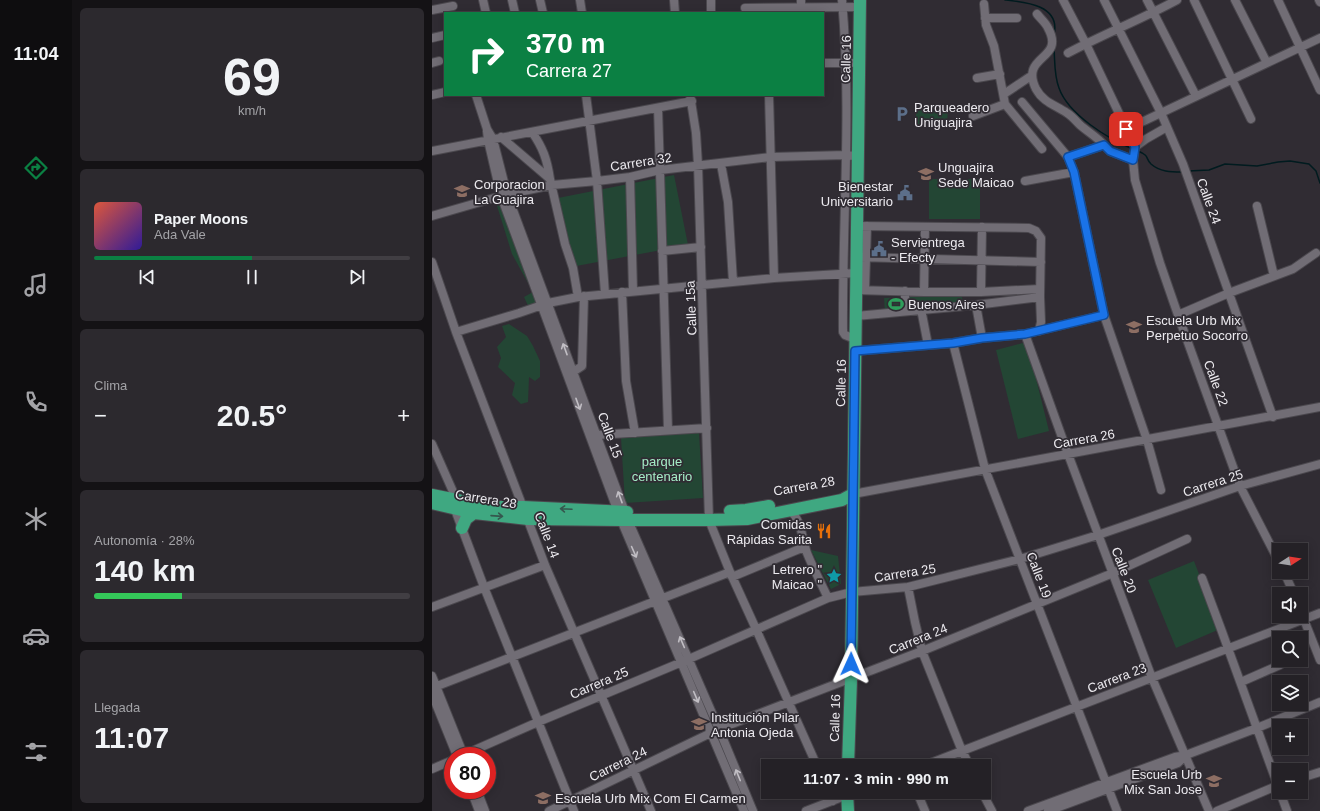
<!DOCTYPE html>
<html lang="es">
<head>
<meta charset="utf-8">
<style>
	:root { --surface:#242126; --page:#2c292e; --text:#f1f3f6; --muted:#a3a3a7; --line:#413e43; --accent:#0b8043 }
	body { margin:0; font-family:Helvetica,sans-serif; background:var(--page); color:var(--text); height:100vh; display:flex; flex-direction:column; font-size:15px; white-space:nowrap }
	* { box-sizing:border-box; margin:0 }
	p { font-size:13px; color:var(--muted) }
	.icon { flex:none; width:22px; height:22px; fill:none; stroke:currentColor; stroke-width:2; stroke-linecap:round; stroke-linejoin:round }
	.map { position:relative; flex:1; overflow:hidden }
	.sheet { display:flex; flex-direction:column; gap:8px; padding:8px; background:#141215; width:360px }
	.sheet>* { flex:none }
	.banner { position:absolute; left:12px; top:12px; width:380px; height:84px; border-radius:0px; box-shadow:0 2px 10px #0003,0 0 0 1px var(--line); background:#0b8043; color:#fff; overflow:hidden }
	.needle { width:26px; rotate:78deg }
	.buttons { position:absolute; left:840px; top:543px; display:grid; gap:8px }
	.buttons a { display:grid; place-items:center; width:36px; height:36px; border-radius:0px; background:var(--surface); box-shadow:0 2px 10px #0003,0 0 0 1px var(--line); font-size:20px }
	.speed { position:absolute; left:12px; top:747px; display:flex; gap:8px; font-size:20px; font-weight:700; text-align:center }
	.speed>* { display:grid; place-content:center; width:52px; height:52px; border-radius:50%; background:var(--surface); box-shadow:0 2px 10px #0003,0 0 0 1px var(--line); line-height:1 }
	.speed .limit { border:6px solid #d22; background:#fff; color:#111 }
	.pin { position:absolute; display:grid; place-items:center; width:34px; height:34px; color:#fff; margin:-17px; border-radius:8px; box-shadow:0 2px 6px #0006 }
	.me { position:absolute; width:44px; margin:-22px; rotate:1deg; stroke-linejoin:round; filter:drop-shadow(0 0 3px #0008) }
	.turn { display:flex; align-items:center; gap:14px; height:84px; padding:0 16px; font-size:18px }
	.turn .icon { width:52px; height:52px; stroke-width:2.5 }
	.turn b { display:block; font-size:28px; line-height:34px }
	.big { font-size:30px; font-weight:700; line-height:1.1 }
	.sheet .tile { flex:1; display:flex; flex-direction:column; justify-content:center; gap:6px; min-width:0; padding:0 14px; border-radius:6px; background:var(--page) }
	.sheet .dial { align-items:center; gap:0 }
	.dial b { font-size:52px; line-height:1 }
	.song { display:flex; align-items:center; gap:12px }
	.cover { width:48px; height:48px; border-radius:6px; background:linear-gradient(135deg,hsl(10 70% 55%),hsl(250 70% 35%)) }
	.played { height:4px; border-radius:2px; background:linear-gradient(90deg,var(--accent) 50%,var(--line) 50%) }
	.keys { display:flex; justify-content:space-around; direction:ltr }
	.heat { display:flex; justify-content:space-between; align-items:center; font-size:22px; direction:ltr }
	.charge { height:6px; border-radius:3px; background:linear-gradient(90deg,#34c759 28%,var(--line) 0) }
	.trip { position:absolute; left:329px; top:759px; width:230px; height:40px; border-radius:0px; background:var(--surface); box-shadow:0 2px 10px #0003,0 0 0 1px var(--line); font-weight:700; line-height:40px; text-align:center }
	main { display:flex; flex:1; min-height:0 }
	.tab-bar { display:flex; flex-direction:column; width:72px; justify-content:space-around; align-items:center; background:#0e0d0f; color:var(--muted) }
	.tab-bar .icon { width:28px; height:28px }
	.tab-bar .active { color:var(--accent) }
	.tab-bar b { font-size:18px; color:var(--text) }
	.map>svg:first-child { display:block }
	.green { fill:#234634 }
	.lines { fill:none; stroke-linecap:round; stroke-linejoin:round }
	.stream { stroke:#001b1f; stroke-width:1.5 }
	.minor-casing { stroke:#4b484e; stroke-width:10 }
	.highway-casing { stroke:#4b484e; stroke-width:14 }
	.minor { stroke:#716d75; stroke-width:8 }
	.highway { stroke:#3fa881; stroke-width:12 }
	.oneway { stroke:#c1bec4 }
	.oneway2 { stroke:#35574e }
	.route-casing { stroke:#114b97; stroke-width:10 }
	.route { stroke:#1a73e8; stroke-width:7 }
	.labels { text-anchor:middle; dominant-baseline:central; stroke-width:3.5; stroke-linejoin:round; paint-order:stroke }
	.street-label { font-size:13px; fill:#eceaef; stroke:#302c33 }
	.poi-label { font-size:13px; fill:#eceaef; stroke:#302c33; text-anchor:start }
	.park-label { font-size:13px; fill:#a4ecc6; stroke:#302c33 }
</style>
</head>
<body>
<main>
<nav class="tab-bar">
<b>11:04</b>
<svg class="icon active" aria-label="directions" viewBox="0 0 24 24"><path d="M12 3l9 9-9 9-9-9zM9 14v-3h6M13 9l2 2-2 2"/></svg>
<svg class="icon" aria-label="music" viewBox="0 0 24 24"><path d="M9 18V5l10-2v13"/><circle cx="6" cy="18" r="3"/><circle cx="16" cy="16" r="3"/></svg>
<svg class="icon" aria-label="phone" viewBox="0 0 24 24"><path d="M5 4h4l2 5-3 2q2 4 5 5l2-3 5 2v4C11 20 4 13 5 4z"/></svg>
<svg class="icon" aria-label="climate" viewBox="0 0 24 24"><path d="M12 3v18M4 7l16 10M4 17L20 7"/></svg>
<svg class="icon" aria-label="car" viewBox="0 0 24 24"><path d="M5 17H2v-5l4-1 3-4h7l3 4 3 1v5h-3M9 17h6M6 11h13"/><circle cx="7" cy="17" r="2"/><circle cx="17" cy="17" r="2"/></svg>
<svg class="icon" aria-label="filters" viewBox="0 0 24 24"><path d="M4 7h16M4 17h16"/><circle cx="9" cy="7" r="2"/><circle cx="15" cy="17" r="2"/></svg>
</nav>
<section class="sheet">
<div class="tile dial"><b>69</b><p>km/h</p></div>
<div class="tile">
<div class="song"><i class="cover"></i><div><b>Paper Moons</b><p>Ada Vale</p></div></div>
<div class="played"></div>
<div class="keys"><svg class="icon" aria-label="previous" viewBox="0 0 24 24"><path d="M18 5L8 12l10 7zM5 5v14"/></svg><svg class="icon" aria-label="pause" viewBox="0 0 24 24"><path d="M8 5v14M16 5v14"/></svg><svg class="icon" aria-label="next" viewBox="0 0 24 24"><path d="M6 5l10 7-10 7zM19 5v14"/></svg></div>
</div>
<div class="tile"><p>Clima</p>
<div class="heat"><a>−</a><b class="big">20.5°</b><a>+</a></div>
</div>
<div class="tile"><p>Autonomía · 28%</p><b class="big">140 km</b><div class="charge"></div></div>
<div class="tile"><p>Llegada</p><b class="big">11:07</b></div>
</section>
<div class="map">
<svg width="888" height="811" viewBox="0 0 888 811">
	<rect width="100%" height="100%" fill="#302c33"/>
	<path class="green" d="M484 106 516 107 515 125 484 124Z
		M242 175 256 245 139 267 126 198Z
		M497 179H548V219H497Z
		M61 193 72 194 113 302 98 310 92 297 101 292 80 254Z
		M529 293 531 303 477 311V297L502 296Z
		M476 297 477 311 453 313 452 298Z
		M77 324 95 336 101 346 108 361V377L103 381 97 377 96 402 89 404 80 395 83 383 66 367 69 358 65 347 74 337 70 326Z
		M595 342 617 431 586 439 564 350Z
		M267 433 271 498 193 503 189 438Z
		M379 550 406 556 409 584 399 589Z
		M762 561 788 629 744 648 716 580Z"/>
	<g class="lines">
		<path class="stream" d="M573 0C593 2 629 5 622 35
			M622 48C623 62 622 75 627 88 636 114 676 139 701 149
			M706 151C718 156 713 158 719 164 728 172 739 172 750 172
			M756 171 777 170 793 164 825 166 846 162 858 161 877 164 884 171 888 183"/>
		<defs>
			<path id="minor" d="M51 0 54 13
				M80 0 83 13
				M108 0 111 13
				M148 0 150 13
				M242 0 243 13
				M279 0V13
				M369 0V13
				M410 0C420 110 410 221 411 332L413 335 423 339
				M631 0 654 44 703 147
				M672 0 729 113 751 164 841 417
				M715 0 764 96
				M762 0 819 119
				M803 0 835 63
				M846 0 888 90
				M887 0 888 2
				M552 4 554 25 562 46 573 104 610 149
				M313 8 428 7
				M0 10 21 6
				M605 14C608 18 614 23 616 28 634 61 587 54 604 89 611 102 623 105 635 113 640 116 644 121 648 125 656 132 665 137 672 145
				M553 18H585
				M0 38 13 35
				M636 53C672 34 710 19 745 0
				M0 63 7 61
				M391 63H427
				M545 78 568 74
				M572 94 599 76
				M0 95 13 92
				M44 95 55 129 61 139 75 194 196 520 287 729 321 811
				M154 95 165 181 173 294
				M258 95 264 133 266 165 277 520 298 572 324 629 385 766
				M337 95 342 278
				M590 102 636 157 642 172 672 315 715 440 729 490
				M226 108 236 430
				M541 116 573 104
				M695 129 888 38
				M55 131 56 140 69 196 189 520 312 811
				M100 132C111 148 115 159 118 179
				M69 137 118 179 133 244 141 268 146 297
				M703 147 701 160 703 180 728 263 746 315 808 486 847 562
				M703 147 714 139 735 127
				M0 151 260 101
				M636 157 672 145 678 151 701 160
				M289 164 296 202 301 282
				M198 177 201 291
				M593 181 642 172
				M825 206 842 276
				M0 216 69 196 120 185 165 181 198 177 228 170 339 157 414 155 426 156
				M425 226 597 228 604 231 609 238 608 297 609 322 607 331
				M230 251 269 247
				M425 257 609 262
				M0 262 24 332 113 565 219 811
				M424 290 492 292H549L608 289
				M433 290 435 226
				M190 292 194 381 203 433
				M492 292 493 227
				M549 292 550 227
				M544 305 550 338
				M489 309 496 345
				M473 310V291
				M746 315 797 293 861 269 884 253
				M424 316 544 305 608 297
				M24 332 87 313 116 303 146 297 342 278 424 273
				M593 334 636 454 720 678 777 811
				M521 343 553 469 685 811
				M423 351 521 343 550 338 593 334 672 315
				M141 372 150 366 152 296
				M165 435 275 428
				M0 444 26 503
				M421 494 888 407
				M22 507 52 587 142 811
				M358 510C370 521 370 539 375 553 381 568 389 583 396 598
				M852 572 862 594
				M300 577 365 550 373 547
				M770 578 789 629 847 789
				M476 587 483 622 490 651 530 751 538 766
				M0 607 113 565
				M869 612 888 660
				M0 676 32 756
				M809 682 848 665
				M0 688 298 572
				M0 694 25 756
				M29 756 106 722 250 662 396 598 420 592 476 587 588 559 666 535 808 486 888 464
				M491 766 888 613
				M0 769 21 760
				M869 778 888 772
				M39 790 47 811
				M45 790 53 811
				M397 792 401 801
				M485 792 493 811
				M550 792 560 811
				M848 792 855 811
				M117 811 287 729 490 651 681 573 755 539
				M374 811 423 792
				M596 811 743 757 754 755 825 728 888 702
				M616 811 746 763 754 755
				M785 811 847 785"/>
			<path id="highway" d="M0 495 60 507H91L195 512
				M0 503 42 513 96 519 189 520H277L315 519 410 500 421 494
				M298 511 314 510 337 506
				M30 528 34 519 42 513
				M416 766 419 679 428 0
				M415 792 416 811"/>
		</defs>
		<use href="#minor" class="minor-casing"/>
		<use href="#highway" class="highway-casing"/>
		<use href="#minor" class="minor"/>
		<use href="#highway" class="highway"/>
	</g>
	<defs><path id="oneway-shaft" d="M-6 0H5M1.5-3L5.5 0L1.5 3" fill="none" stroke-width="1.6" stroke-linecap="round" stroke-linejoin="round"/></defs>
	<g class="oneway">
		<use href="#oneway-shaft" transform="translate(133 349) rotate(-110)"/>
		<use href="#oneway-shaft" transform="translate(146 404) rotate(70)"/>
		<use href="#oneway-shaft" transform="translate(188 497) rotate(-110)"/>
		<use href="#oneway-shaft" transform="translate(202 552) rotate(66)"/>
		<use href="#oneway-shaft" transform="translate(250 642) rotate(-113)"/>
		<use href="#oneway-shaft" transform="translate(264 697) rotate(67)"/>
		<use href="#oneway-shaft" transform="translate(306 775) rotate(-112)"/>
	</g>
	<g class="oneway2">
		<use href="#oneway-shaft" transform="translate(134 509) rotate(-177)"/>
		<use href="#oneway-shaft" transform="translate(65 516) rotate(4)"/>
	</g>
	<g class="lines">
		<defs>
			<path id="route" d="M419 664 423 351 521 343 550 338 593 334 672 315 642 172 636 157 672 145 678 151 701 160 703 147 694 129"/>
		</defs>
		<use href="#route" class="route-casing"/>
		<use href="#route" class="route"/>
	</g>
	<defs>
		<symbol id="parking-bare" viewBox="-9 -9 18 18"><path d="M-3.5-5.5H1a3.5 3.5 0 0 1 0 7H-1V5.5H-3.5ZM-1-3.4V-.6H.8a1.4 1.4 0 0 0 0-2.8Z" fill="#5c6f8a" stroke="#302c33" stroke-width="2.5" paint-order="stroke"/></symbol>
		<symbol id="university-bare" viewBox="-9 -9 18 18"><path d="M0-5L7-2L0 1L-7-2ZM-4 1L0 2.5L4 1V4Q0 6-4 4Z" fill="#8d6e63" stroke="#302c33" stroke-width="2.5" paint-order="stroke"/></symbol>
		<symbol id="school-bare" viewBox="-9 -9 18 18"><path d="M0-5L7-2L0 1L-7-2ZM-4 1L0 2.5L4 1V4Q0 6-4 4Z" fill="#8d6e63" stroke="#302c33" stroke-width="2.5" paint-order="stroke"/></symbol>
		<symbol id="civic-bare" viewBox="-9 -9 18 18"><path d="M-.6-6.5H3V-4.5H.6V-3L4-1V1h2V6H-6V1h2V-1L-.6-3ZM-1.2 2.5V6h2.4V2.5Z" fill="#5c6f8a" stroke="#302c33" stroke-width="2.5" paint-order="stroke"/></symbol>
		<symbol id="stadium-bare" viewBox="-9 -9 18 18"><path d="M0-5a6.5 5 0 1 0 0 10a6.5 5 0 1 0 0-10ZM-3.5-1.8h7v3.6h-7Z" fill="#2e9e5b" stroke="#302c33" stroke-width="2.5" paint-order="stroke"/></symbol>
		<symbol id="restaurant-bare" viewBox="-9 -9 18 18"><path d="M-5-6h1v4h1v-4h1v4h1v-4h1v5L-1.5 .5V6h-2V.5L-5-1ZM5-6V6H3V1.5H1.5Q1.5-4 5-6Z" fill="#e8710a" stroke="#302c33" stroke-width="2.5" paint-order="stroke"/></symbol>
		<symbol id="sight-bare" viewBox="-9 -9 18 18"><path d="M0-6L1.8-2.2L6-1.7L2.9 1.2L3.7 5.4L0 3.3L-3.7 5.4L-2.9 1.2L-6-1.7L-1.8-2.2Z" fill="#0f9aa8" stroke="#302c33" stroke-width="2.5" paint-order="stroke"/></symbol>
	</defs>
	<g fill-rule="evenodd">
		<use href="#parking-bare" x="459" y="103" width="22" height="22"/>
		<use href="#university-bare" x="483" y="163" width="22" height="22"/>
		<use href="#school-bare" x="19" y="180" width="22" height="22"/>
		<use href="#civic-bare" x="462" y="182" width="22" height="22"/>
		<use href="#civic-bare" x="436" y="238" width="22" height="22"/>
		<use href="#stadium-bare" x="453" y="293" width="22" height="22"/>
		<use href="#school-bare" x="691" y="316" width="22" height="22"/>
		<use href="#restaurant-bare" x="381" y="520" width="22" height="22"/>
		<use href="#sight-bare" x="391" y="565" width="22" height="22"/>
		<use href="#school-bare" x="256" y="713" width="22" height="22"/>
		<use href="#school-bare" x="771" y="770" width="22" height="22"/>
		<use href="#school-bare" x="100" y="787" width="22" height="22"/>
	</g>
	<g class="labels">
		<g class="street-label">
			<text transform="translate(414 59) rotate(-89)">Calle 16</text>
			<text transform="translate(209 162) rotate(-9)">Carrera 32</text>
			<text transform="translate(777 201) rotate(70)">Calle 24</text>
			<text transform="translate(259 308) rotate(-92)">Calle 15a</text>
			<text transform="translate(409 383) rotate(-89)">Calle 16</text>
			<text transform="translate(784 383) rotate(70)">Calle 22</text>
			<text transform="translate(178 435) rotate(70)">Calle 15</text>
			<text transform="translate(652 439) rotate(-10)">Carrera 26</text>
			<text transform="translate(781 483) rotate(-18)">Carrera 25</text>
			<text transform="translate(372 486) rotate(-10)">Carrera 28</text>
			<text transform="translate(54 499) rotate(9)">Carrera 28</text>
			<text transform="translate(115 535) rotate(69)">Calle 14</text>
			<text transform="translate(692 570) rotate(69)">Calle 20</text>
			<text transform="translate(473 573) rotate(-9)">Carrera 25</text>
			<text transform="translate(607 575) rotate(69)">Calle 19</text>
			<text transform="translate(486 639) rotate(-22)">Carrera 24</text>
			<text transform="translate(685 678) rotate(-21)">Carrera 23</text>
			<text transform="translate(167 683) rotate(-23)">Carrera 25</text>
			<text transform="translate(403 718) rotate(-88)">Calle 16</text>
			<text transform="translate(186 764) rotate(-26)">Carrera 24</text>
		</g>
		<g class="poi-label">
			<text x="482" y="107">Parqueadero<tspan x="482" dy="15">Uniguajira</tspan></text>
			<text x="506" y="167">Unguajira<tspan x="506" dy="15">Sede Maicao</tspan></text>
			<text x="42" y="184">Corporacion<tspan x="42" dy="15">La Guajira</tspan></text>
			<text x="461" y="186" text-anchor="end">Bienestar<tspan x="461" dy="15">Universitario</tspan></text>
			<text x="459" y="242">Servientrega<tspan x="459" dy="15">- Efecty</tspan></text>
			<text x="476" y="304">Buenos Aires</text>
			<text x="714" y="320">Escuela Urb Mix<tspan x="714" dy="15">Perpetuo Socorro</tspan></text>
			<text x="380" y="524" text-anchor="end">Comidas<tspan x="380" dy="15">Rápidas Sarita</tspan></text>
			<text x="390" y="569" text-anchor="end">Letrero "<tspan x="390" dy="15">Maicao "</tspan></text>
			<text x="279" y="717">Institución Pilar<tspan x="279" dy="15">Antonia Ojeda</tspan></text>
			<text x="770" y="774" text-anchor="end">Escuela Urb<tspan x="770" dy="15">Mix San Jose</tspan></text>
			<text x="123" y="798">Escuela Urb Mix Com El Carmen</text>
		</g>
		<g class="park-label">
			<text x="230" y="461">parque<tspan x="230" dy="15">centenario</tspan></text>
		</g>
	</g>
</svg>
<div class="buttons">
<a><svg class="needle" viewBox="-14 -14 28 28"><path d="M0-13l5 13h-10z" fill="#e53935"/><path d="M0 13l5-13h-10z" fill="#a3a3a7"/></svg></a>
<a><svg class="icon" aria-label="sound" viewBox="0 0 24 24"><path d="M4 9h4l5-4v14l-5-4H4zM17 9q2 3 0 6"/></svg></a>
<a><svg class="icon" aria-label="search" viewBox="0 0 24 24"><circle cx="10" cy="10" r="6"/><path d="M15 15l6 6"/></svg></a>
<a><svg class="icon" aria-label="layers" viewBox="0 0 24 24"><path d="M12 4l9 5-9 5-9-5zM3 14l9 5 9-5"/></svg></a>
<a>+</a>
<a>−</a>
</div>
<div class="speed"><div class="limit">80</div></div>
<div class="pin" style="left:694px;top:129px;background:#d93025"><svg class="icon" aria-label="arrive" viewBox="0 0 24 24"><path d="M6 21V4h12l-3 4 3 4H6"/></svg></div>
<svg class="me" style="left:419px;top:664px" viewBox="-20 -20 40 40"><path d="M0-17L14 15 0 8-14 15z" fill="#1a73e8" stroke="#fff" stroke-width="4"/></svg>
<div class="trip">11:07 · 3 min · 990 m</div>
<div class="banner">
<div class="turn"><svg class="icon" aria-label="right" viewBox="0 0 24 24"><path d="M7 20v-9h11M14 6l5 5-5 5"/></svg><div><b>370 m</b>Carrera 27</div></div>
</div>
</div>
</main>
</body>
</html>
